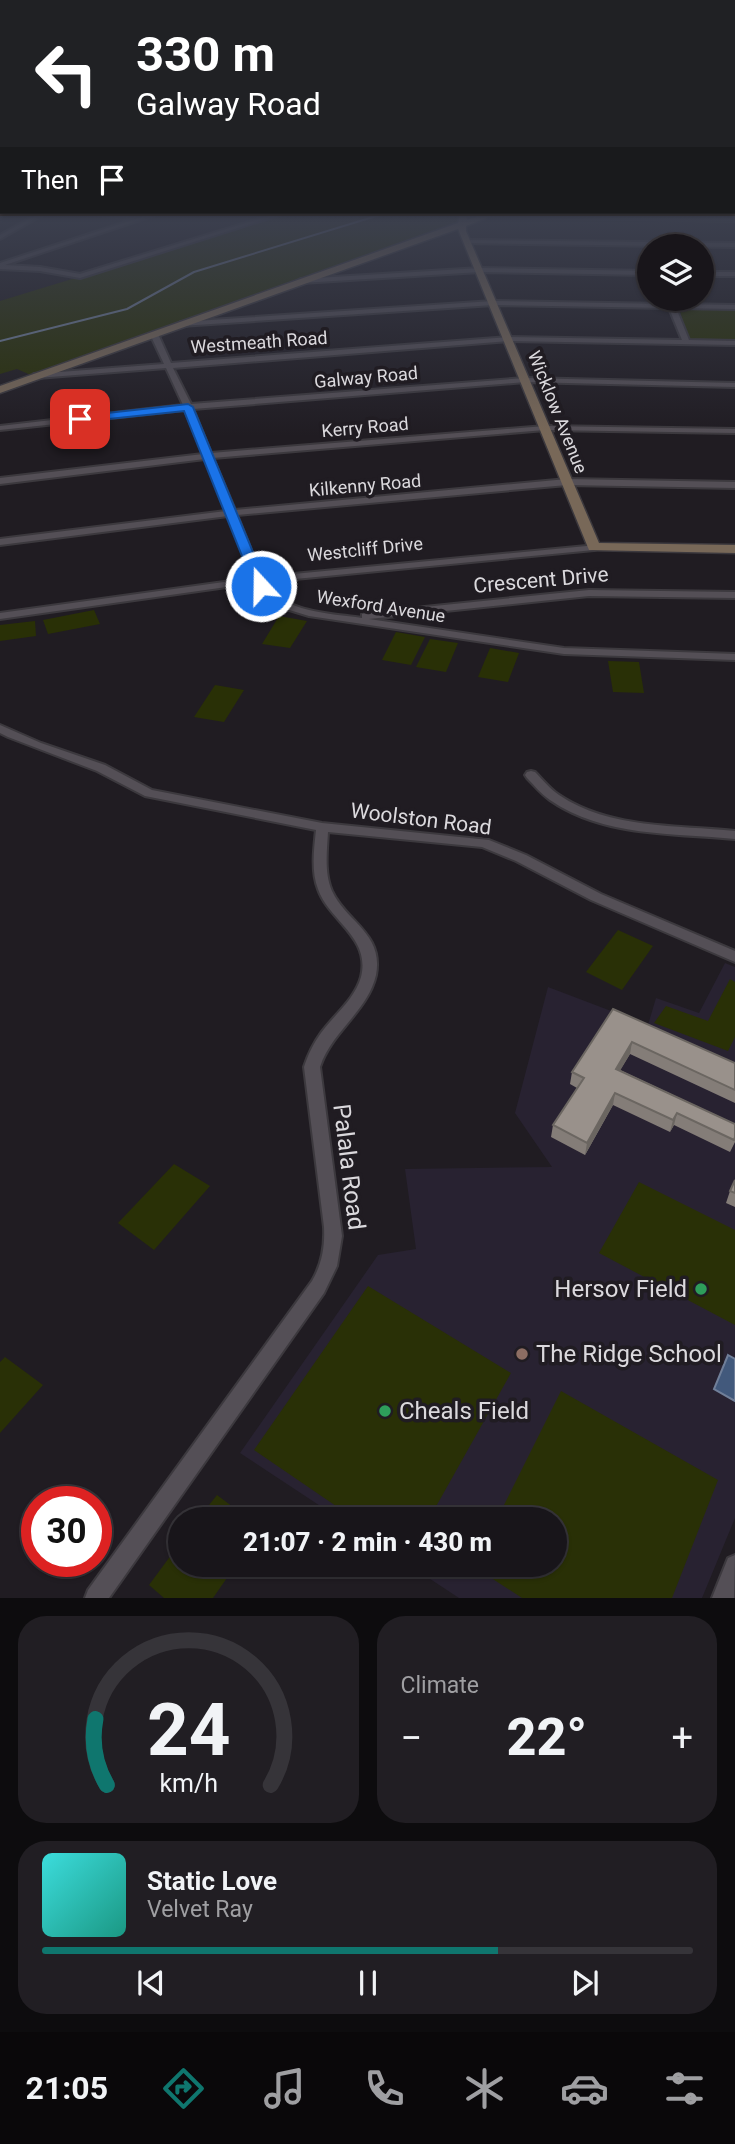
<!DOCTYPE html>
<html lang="en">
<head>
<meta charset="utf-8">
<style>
	:root { --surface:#18151a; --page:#211e23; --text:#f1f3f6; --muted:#9f9fa2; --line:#363439; --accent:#0f766e }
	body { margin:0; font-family:Roboto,sans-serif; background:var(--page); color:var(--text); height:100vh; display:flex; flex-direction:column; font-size:26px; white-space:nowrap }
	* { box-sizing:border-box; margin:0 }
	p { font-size:23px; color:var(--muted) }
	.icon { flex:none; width:38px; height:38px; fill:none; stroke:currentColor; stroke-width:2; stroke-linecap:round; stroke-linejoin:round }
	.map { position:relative; height:1598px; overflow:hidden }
	.panel { display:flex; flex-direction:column; gap:18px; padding:18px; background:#0d0c0e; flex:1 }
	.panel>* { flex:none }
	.top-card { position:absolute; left:0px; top:0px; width:735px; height:214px; box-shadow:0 2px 5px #0004,0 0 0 2px var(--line); background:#202124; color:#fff; overflow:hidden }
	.controls { position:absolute; left:637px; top:234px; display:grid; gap:14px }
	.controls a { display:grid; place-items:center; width:77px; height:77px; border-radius:50%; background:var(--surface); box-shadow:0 2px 5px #0004,0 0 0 2px var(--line); font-size:35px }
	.speed { position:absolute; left:21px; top:1486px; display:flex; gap:14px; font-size:35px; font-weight:700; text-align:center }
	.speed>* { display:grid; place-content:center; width:91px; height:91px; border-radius:50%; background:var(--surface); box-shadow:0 2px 5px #0004,0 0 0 2px var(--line); line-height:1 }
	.speed .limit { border:10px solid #d22; background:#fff; color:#111 }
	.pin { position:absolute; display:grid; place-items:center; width:60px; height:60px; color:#fff; margin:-30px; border-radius:14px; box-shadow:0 4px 10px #0006 }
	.me { position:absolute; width:77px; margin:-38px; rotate:339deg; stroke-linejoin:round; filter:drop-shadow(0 0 5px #0008) }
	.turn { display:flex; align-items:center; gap:24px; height:147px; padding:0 21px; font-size:32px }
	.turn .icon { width:91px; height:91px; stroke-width:2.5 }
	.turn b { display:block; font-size:49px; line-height:60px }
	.then { display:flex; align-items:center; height:66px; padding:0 21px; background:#0003; gap:14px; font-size:26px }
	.big { font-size:52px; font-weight:800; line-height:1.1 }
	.panel .widget { flex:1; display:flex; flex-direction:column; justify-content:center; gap:10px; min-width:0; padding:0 24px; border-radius:28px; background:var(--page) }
	.panel .dial { align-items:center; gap:0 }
	.dial svg { height:182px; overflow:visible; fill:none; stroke:var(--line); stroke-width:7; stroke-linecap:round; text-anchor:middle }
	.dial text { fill:var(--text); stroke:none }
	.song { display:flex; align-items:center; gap:21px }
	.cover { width:84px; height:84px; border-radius:10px; background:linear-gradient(135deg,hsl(180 70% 55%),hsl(170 70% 35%)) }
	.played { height:7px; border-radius:4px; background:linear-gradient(90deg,var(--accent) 70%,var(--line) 70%) }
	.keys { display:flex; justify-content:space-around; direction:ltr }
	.heat { display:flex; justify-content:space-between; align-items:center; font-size:38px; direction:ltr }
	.panel .tiles { flex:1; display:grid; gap:18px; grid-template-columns:1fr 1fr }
	.widget:last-child { grid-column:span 2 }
	.trip { position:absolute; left:168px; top:1507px; width:399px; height:70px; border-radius:35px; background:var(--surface); box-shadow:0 2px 5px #0004,0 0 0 2px var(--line); font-weight:800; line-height:70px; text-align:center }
	.tab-bar { display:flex; height:112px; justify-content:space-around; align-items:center; background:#0a080a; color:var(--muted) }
	.tab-bar .icon { width:49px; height:49px }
	.tab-bar .active { color:var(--accent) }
	.tab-bar b { font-size:32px; color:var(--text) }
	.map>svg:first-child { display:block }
	.education { fill:#282231 }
	.green { fill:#293006 }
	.water { fill:#42597c; stroke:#707f99; stroke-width:2 }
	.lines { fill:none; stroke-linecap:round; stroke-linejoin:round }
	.stream { stroke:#707f99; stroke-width:2 }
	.street-casing { stroke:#3c393e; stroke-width:4 }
	.secondary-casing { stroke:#3c393e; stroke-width:3 }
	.street { fill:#544f56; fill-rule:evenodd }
	.secondary { fill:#786858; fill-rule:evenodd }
	.wall { fill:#847d78 }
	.shaded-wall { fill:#6b6661 }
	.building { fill:#99918b; stroke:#6b6661; stroke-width:2 }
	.route { fill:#1a73e8; stroke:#114b97; stroke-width:2 }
	.leisure-dot { fill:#2e9e5b; stroke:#201c22; stroke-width:2.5 }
	.education-dot { fill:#8d6e63; stroke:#201c22; stroke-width:2.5 }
	.labels { text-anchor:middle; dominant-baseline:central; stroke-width:7; stroke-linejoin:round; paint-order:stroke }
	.far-street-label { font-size:18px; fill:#dbd9dd; stroke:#201c22 }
	.street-label { font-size:21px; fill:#dbd9dd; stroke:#201c22 }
	.near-street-label { font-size:24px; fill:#dbd9dd; stroke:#201c22 }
	.near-poi-label { font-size:24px; fill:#dbd9dd; stroke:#201c22; text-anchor:start }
</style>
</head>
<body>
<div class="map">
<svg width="735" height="1598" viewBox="0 0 735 1598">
	<rect width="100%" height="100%" fill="#201c22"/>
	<path class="education" d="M725 963 735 967V1518L702 1598H459L409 1565 555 1564V1519H340L240 1453 378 1255 416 1249 405 1169 552 1167 515 1113 548 987 648 1025 656 998 699 1013Z"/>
	<path class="green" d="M288 213H461L462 225 33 376 17 369 0 374V301Z
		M679 308H735V343L689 342Z
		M94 610 100 624 48 634 43 620Z
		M279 616 307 621 290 648 262 644Z
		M35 621 36 636 0 641V625Z
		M396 632 425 637 411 665 382 660Z
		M430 639 458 643 446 672 416 667Z
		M490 648 519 653 508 682 478 677Z
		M608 661 639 662 644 693 613 692Z
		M215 685 244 690 224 722 194 717Z
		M618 930 653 946 622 990 586 972Z
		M730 979 735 982V1037L728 1051 654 1023 666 1006 708 1021Z
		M174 1164 210 1186 154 1250 118 1223Z
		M639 1182 735 1230V1325L599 1253Z
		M368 1286 511 1373 429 1519H355L254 1450Z
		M5 1357 43 1385 0 1433V1362Z
		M561 1391 718 1480 672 1598H522L473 1566 555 1564V1519H497Z
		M217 1495 249 1519H250H198Z
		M180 1543V1564L236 1565 213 1598H164L149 1585Z"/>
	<path class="water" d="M728 1355 735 1359V1401L714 1389Z"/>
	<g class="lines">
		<path class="stream" d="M0 341 127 309 194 272 386 213"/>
		<defs>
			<path id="street" d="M40 213H46L0 239V235Z
				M83 213H100L136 217 133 219Z
				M154 213H161L5 265 40 267 80 274 278 213H285L80 278 40 271 0 269V263Z
				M462 213 735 217V221L463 216 460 214Z
				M467 240 735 243V247L465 243Z
				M480 268 649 271V275L480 272 301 283 298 281 301 279Z
				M702 272H735V276H702Z
				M666 299H672L674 304 735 305V309L676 308 689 340 735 341V345L509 341 173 368 191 404 525 378 735 383V387L525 382 193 409 211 453 545 426 735 429V433L545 430 213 458 235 510 567 479 735 482V488L567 485 237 515 262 577 597 545V549L594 550 264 582C284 613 329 613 362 618V614L366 613 589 590 735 592V598L589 596 369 619 564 648 735 654V660L564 654 309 616 273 605 255 583 0 619V613L253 578 228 516 0 545V539L226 511 205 459 0 484V478L203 454 185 410 0 430V426L183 405 166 368 37 378H34V374L164 364 150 334 154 332 158 334 171 363 509 337 682 340 669 308 493 305 181 326 178 324 181 322 493 301 667 304Z
				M0 725 41 743 105 765 152 790 322 823 489 840 526 855 601 894 735 951V962L591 900 516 861 482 847 328 832C327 851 324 873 332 891 346 922 384 933 376 975 368 1011 331 1032 320 1067L342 1236 337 1266 324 1293 109 1598H85L88 1590 312 1281C322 1264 325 1247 324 1227L304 1067C308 1055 313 1044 321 1033 334 1015 355 999 361 977 371 937 329 921 318 889 311 871 314 849 316 830L145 796 97 771 8 737 0 733Z
				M531 771 535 772C543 780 550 789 559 795 609 829 677 825 735 831V839C674 833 603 837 550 800 541 794 534 785 527 778L525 775 527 772Z
				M735 1555 734 1598H712L728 1558Z"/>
			<path id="secondary" d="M489 213H499L466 226V231L599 543 735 545V553L589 550 458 229 0 393V386L458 223 460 214H466L467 220Z"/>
		</defs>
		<use href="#street" class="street-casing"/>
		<use href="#secondary" class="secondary-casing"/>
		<use href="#street" class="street"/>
		<use href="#secondary" class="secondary"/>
	</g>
	<path class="wall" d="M613 1009 735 1063V1103L630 1054 620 1070 735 1124V1142L730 1152 674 1125 670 1132 613 1105 585 1155 551 1137 553 1125 577 1088 570 1084 572 1072Z
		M735 1180V1207L726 1203 730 1191Z"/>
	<path class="shaded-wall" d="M632 1042 630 1054 614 1081 616 1069Z
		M615 1093 613 1105 585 1155 587 1143Z
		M677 1113 674 1125 670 1132 673 1120Z"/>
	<path class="building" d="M613 1009 735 1063V1090L632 1042 616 1069 735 1124V1137L734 1140 677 1113 673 1120 615 1093 587 1143 553 1125 584 1078 572 1072Z
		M735 1180V1193L730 1191Z"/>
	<linearGradient id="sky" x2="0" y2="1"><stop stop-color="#120f13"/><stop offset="0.49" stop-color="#3c404f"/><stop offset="1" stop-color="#3c404f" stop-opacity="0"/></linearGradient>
	<rect width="735" height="436" fill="url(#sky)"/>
	<path class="route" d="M188 404 193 407 267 586 265 588 261 590 254 586 184 411 80 422 75 419 80 416Z"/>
	<g class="leisure-dot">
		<circle cx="701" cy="1289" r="7"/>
		<circle cx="385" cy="1411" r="7"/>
	</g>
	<circle class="education-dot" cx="522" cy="1354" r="7"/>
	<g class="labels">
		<g class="far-street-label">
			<text transform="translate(259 342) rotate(-4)">Westmeath Road</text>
			<text transform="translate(366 377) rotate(-5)">Galway Road</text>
			<text transform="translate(558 412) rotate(68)">Wicklow Avenue</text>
			<text transform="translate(365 427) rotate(-5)">Kerry Road</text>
			<text transform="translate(365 485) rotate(-5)">Kilkenny Road</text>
			<text transform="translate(365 549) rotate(-6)">Westcliff Drive</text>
			<text transform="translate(381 606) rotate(9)">Wexford Avenue</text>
		</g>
		<g class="street-label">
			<text transform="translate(541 580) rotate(-5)">Crescent Drive</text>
			<text transform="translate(421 819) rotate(7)">Woolston Road</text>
		</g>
		<g class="near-street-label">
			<text transform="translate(349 1167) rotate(83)">Palala Road</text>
		</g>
		<g class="near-poi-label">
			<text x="687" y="1289" text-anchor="end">Hersov Field</text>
			<text x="536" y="1354">The Ridge School</text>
			<text x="399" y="1411">Cheals Field</text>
		</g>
	</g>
</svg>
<div class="controls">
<a><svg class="icon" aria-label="layers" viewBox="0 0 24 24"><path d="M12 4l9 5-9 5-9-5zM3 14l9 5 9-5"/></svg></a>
</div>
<div class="speed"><div class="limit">30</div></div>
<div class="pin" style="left:80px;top:419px;background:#d93025"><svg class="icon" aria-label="arrive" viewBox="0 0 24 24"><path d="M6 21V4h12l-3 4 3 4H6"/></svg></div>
<svg class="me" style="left:261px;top:586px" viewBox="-20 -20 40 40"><circle r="17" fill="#1a73e8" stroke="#fff" stroke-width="3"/><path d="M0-11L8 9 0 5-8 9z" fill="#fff"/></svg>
<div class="trip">21:07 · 2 min · 430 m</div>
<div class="top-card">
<div class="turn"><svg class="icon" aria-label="left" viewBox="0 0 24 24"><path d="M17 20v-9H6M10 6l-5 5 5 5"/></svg><div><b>330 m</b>Galway Road</div></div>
<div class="then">Then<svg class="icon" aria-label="arrive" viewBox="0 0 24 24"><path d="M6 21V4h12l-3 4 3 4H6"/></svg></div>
</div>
</div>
<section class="panel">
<div class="tiles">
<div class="widget dial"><svg viewBox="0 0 100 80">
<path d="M14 69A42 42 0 1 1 86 69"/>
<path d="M14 69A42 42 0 0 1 9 40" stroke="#0f766e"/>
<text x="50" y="56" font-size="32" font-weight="700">24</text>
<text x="50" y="72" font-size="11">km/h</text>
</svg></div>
<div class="widget"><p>Climate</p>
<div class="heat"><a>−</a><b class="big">22°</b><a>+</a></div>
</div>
<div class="widget">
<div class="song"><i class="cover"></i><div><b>Static Love</b><p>Velvet Ray</p></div></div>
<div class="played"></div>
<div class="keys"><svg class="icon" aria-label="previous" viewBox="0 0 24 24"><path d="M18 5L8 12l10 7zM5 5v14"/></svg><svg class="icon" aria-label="pause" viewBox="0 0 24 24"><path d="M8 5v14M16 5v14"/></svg><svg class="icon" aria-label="next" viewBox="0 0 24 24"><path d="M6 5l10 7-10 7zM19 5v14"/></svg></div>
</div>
</div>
</section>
<nav class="tab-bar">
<b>21:05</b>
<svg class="icon active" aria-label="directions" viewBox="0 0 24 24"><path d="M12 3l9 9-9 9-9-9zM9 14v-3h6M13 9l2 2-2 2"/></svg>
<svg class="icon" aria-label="music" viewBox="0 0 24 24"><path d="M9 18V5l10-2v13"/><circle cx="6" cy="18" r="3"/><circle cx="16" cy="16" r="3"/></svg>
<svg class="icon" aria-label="phone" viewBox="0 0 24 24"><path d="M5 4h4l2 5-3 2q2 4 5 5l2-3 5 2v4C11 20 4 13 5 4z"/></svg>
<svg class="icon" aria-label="climate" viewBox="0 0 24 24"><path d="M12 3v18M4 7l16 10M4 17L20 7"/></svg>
<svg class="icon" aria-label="car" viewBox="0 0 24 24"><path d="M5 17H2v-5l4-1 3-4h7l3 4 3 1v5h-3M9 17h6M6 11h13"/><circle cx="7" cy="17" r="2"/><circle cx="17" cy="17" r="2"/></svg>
<svg class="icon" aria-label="filters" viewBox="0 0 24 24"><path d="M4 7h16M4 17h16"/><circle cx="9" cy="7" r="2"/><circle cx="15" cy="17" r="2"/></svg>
</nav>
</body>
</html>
